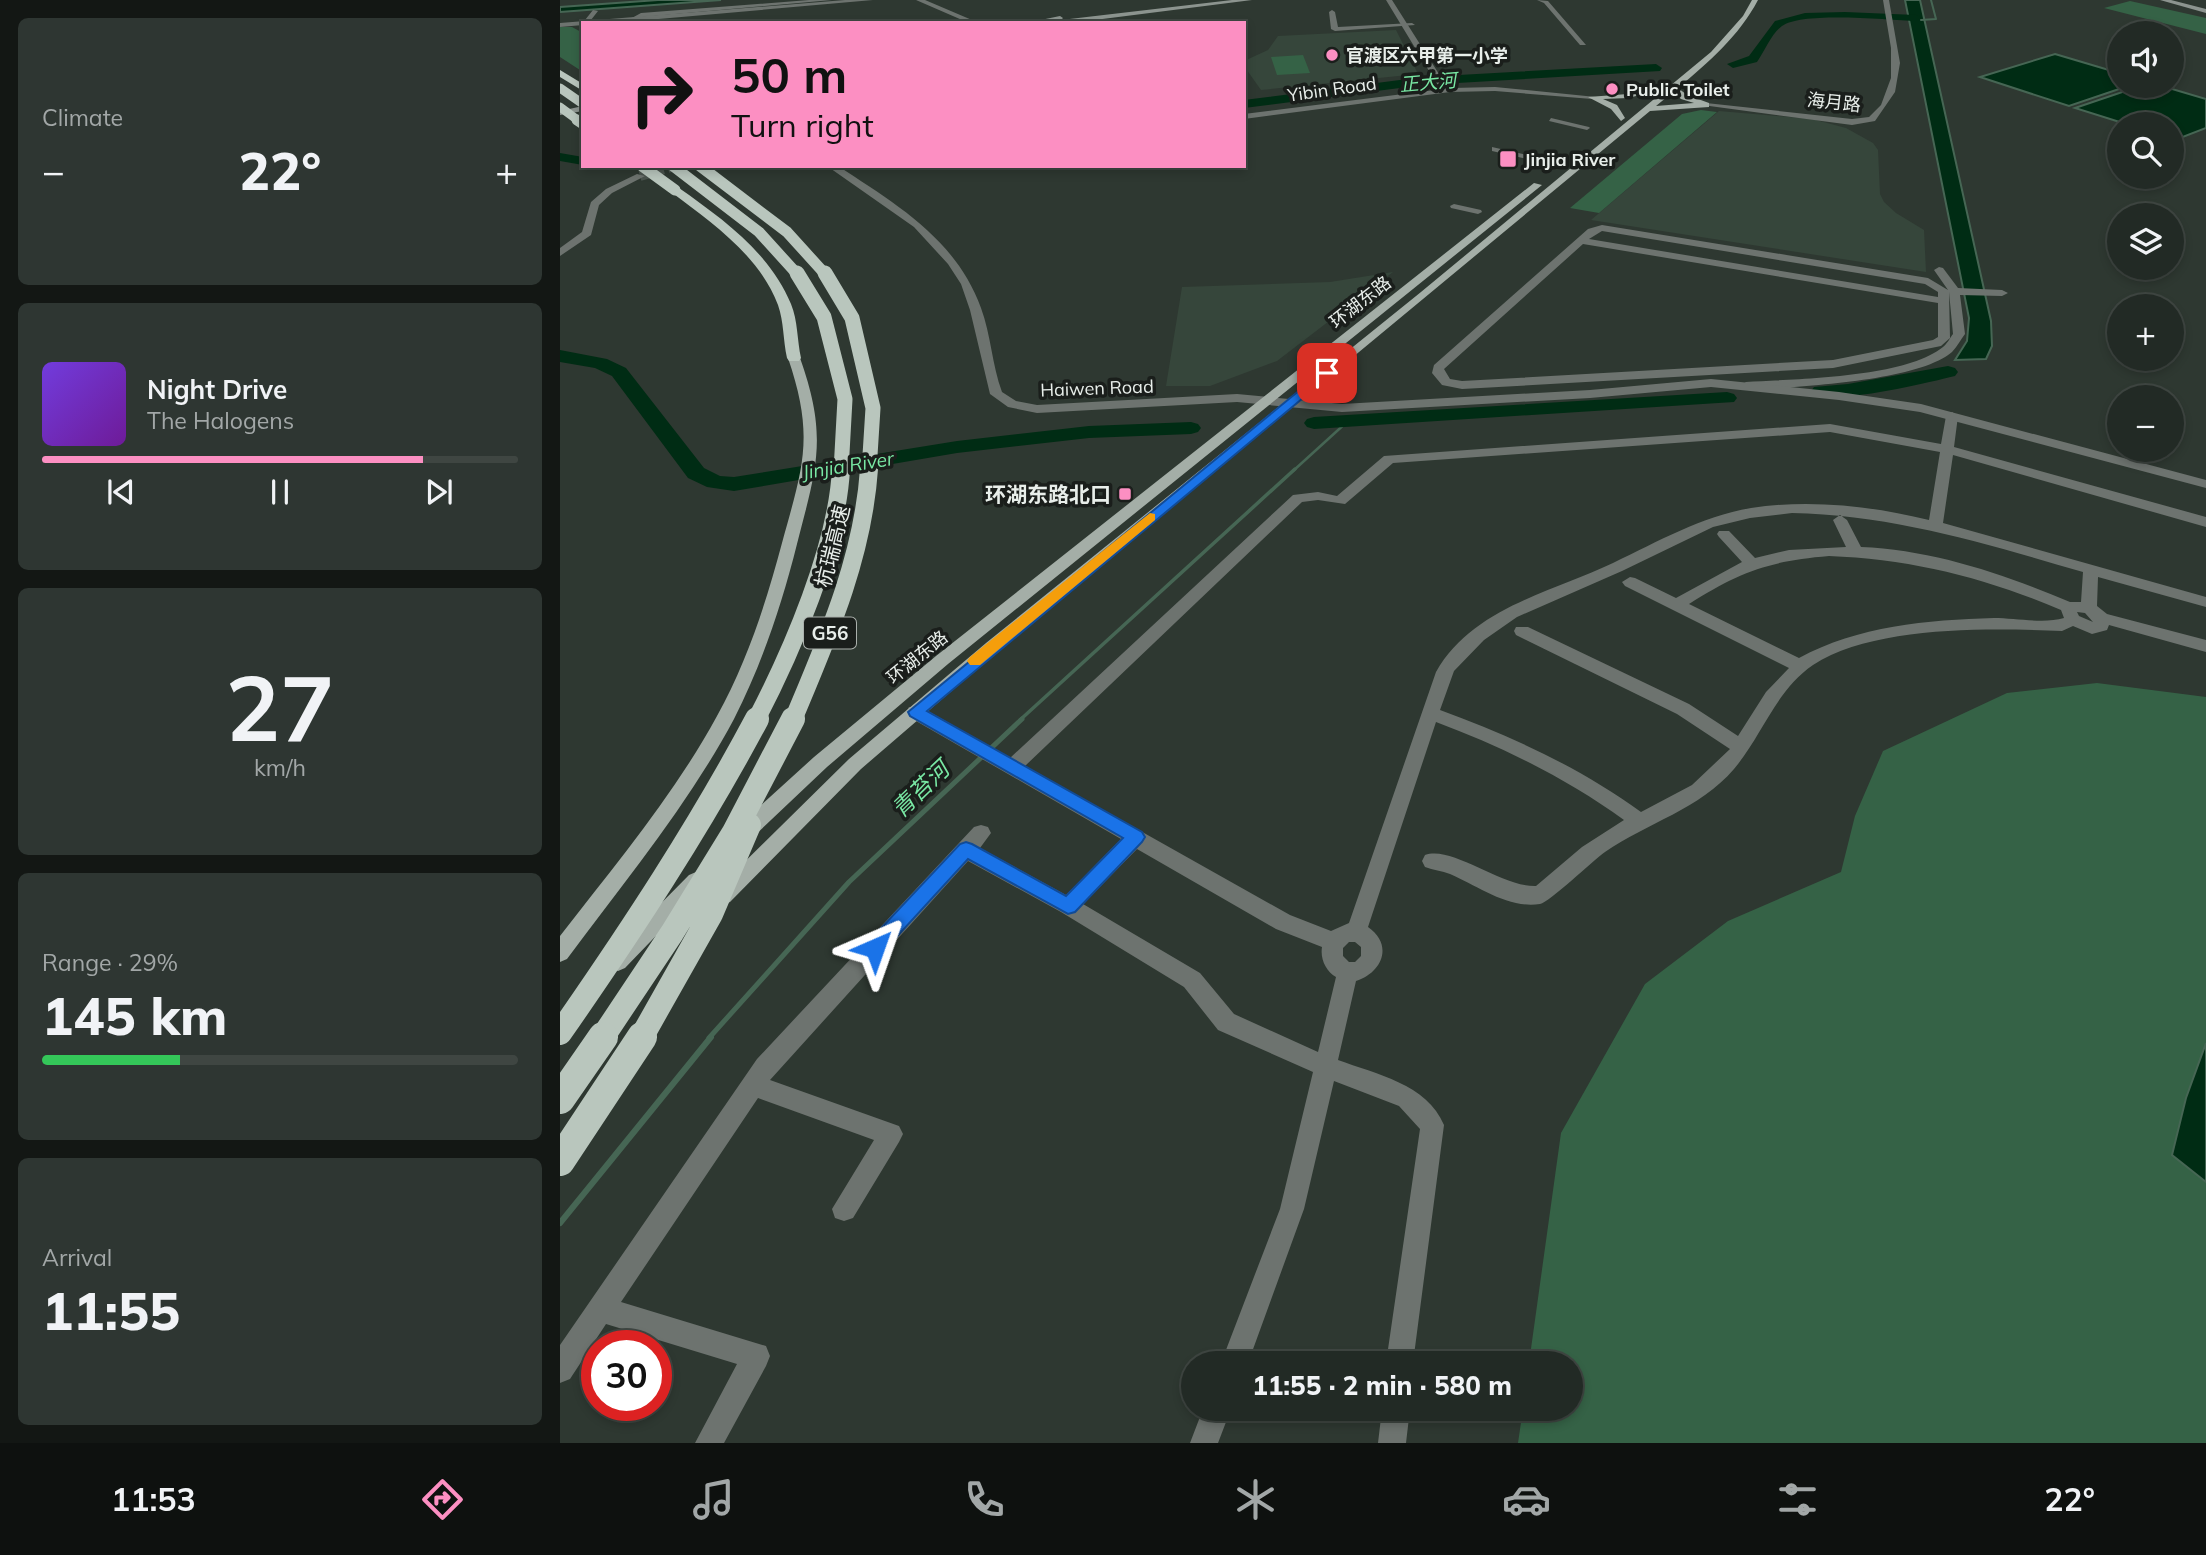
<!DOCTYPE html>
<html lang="en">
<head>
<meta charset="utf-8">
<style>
	:root { --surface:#222a25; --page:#2e3632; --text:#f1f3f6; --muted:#a2a7a7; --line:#3f4642; --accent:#fc8fc2 }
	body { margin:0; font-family:Mulish,"Noto Sans SC",sans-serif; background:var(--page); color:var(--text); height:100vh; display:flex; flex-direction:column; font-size:26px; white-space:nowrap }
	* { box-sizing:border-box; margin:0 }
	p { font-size:23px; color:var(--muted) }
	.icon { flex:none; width:38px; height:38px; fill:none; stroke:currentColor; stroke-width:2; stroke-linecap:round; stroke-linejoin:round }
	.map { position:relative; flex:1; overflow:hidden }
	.panel { display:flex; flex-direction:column; gap:18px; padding:18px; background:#131714; width:560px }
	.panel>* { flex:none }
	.hud { position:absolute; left:21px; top:21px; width:665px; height:147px; border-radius:0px; box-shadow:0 4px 10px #0003,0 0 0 2px var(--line); background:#fc8fc2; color:#111; overflow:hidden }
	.buttons { position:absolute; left:1547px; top:21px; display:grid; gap:14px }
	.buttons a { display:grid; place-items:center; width:77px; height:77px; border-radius:50%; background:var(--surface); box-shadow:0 4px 10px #0003,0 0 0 2px var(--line); font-size:35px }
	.speed { position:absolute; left:21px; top:1330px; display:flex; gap:14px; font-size:35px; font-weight:700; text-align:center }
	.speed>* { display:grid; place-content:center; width:91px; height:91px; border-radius:50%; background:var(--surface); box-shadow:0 4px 10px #0003,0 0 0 2px var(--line); line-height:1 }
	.speed .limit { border:10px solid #d22; background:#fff; color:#111 }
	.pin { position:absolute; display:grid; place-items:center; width:60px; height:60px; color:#fff; margin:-30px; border-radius:14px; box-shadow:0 4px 10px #0006 }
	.me { position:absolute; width:77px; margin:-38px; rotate:43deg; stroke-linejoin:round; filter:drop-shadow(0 0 5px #0008) }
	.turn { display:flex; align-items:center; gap:24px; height:147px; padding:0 35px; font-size:32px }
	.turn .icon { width:91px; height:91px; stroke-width:2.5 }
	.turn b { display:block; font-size:49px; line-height:60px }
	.big { font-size:52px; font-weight:800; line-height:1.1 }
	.panel .tile { flex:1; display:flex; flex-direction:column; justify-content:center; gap:10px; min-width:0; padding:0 24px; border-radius:10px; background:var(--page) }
	.panel .dial { align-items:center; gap:0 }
	.dial b { font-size:91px; line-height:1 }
	.song { display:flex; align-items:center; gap:21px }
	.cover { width:84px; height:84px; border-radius:10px; background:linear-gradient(135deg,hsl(260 70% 55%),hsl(280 70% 35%)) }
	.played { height:7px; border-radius:4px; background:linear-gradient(90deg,var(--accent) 80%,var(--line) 80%) }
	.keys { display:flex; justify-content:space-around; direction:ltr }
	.heat { display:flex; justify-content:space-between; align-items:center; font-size:38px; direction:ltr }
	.charge { height:10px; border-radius:5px; background:linear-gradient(90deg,#34c759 29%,var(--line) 0) }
	.trip { position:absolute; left:621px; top:1351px; width:402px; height:70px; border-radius:35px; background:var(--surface); box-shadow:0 4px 10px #0003,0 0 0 2px var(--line); font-weight:800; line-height:70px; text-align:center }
	.menu { display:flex; height:112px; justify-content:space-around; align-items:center; background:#0e110f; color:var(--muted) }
	.menu .icon { width:49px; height:49px }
	.menu .active { color:var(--accent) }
	.menu b { font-size:32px; color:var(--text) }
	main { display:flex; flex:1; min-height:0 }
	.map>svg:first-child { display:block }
	.built { fill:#36463b }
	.green { fill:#356246 }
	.water { fill:#002c14; stroke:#466654; stroke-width:2 }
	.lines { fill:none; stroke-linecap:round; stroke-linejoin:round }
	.stream-far4 { stroke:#466654; stroke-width:2 }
	.stream-far3 { stroke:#466654; stroke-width:2.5 }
	.stream-far2 { stroke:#466654; stroke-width:3.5 }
	.stream-far1 { stroke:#466654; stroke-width:5 }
	.stream { stroke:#466654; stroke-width:6 }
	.river { fill:#002c14; fill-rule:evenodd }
	.tertiary-tunnel { stroke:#4a534d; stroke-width:10; stroke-dasharray:10 4.5; stroke-linecap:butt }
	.pedestrian { fill:#6d736f; fill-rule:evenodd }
	.minor { fill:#6d736f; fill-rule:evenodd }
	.tertiary { fill:#6d736f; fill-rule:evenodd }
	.secondary { fill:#8c948f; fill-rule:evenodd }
	.primary { fill:#a4aea7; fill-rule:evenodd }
	.motorway { fill:#b9c6bd; fill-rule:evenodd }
	.motorway-bridge-far5 { stroke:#b9c6bd; stroke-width:9 }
	.motorway-bridge-far4 { stroke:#b9c6bd; stroke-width:11 }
	.motorway-bridge-far3 { stroke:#b9c6bd; stroke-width:15 }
	.motorway-bridge-far2 { stroke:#b9c6bd; stroke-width:18 }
	.motorway-bridge-far1 { stroke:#b9c6bd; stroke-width:24 }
	.motorway-bridge { stroke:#b9c6bd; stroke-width:30 }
	.route { fill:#1a73e8; stroke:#114b97; stroke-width:2 }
	.slow { fill:#f59e0b }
	.poi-dot { fill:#fc8fc2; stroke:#1a1e1b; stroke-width:2.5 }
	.labels { text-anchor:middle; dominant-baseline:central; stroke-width:7; stroke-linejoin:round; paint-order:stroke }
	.far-poi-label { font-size:18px; font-weight:bold; fill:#e8eeea; stroke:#1a1e1b; text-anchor:start }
	.far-street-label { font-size:18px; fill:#e8eeea; stroke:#1a1e1b }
	.far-water-label { font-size:19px; font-style:italic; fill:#79e8a4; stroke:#1a1e1b }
	.shield { fill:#1a1e1b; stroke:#aab0ac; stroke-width:2 }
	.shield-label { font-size:19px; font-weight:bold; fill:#e8eeea }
	.poi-label { font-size:21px; font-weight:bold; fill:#e8eeea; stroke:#1a1e1b; text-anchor:end }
	.street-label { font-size:21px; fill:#e8eeea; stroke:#1a1e1b }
	.water-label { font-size:23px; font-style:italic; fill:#79e8a4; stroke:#1a1e1b }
</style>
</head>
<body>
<main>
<section class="panel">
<div class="tile"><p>Climate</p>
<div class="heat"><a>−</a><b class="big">22°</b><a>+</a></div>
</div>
<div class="tile">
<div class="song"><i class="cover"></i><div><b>Night Drive</b><p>The Halogens</p></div></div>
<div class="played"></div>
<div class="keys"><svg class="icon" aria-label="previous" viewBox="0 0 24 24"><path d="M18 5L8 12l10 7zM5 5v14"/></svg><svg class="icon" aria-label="pause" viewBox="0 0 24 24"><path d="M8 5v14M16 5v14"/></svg><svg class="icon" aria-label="next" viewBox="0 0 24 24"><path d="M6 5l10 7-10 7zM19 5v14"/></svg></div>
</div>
<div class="tile dial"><b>27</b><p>km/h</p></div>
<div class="tile"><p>Range · 29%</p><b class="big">145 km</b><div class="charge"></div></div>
<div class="tile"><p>Arrival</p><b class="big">11:55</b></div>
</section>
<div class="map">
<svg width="1646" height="1443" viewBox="0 0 1646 1443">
	<rect width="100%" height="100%" fill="#2e3831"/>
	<path class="built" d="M836 30 858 74 701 90 684 66V61L708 50 718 36Z
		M1159 111 1252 119 1286 128 1313 143 1318 150 1320 194 1324 202 1336 213 1364 230 1366 272 1031 220Z
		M833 272 717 361 650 386H606L622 287 770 282Z"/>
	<path class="green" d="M1570 1 1646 18V34L1544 8Z
		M0 27H12L23 33V72L0 57Z
		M743 55 750 73 717 75 711 57Z
		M1141 110 1157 112 1039 213 1010 208 1122 114Z
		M1537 683 1646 697V1443H958L963 1409H1012V1363H969L1001 1133 1085 984 1168 921 1281 872 1295 816 1323 751 1447 693Z"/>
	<path class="water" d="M98 0H161L0 12V7Z
		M1345 0H1360L1431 321 1432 346 1426 359 1395 360 1407 341 1409 318Z
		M1495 54 1559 73V86H1568L1509 106 1420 77Z
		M1580 86H1602L1646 99V128L1615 140 1612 139V124H1566L1515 108Z
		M1646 1043V1182L1612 1155 1626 1098Z"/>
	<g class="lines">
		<path class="stream-far4" d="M1361 20 1376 19 1371 0"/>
		<path class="stream-far3" d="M733 471 788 421"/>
		<path class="stream-far2" d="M460 720 735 469"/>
		<path class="stream-far1" d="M149 1038 289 882 462 719"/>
		<path class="stream" d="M0 1223 151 1037"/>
		<path class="river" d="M1285 12 1356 15 1362 18 1356 21C1329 20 1242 11 1222 26 1211 34 1205 51 1197 62L1173 68 1167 64 1189 56 1215 21 1245 13Z
			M1096 64 1102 68 1100 71 863 85 684 108V100L863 77Z
			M0 153 23 157V165L0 161Z
			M0 350 47 359 66 368 144 468 160 476 174 477 397 441 529 426 631 422 638 424 641 428 638 432 631 434 529 438 397 453 174 491 147 487 128 478 52 376 35 368 0 362Z
			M1388 366 1395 368 1398 372 1395 376C1362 384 1284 403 1254 395L1251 391 1254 387 1288 384Z
			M1167 392 1174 394 1177 398 1174 402 754 429 747 427 744 423 747 419 754 417Z"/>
		<path class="tertiary-tunnel" d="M80 176 115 166"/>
		<path class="pedestrian" d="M249 0H272L82 17 73 21 70 19 81 13Z
			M33 10 38 11 31 20 32 23H28L25 20Z
			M991 118 1029 127 1030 128 1027 130 989 121Z
			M932 147 984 159 988 161 984 163 932 151Z
			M894 204 921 210 922 212 918 214 891 208 890 206Z"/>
		<path class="minor" d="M285 0H313L53 23H23V25L0 27V23Z
			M977 0 988 1 1026 45H1020L984 3Z
			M1323 0H1329L1340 63 1335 92 1315 121 1292 125 1142 105 1146 103 1292 119 1309 117 1321 105 1331 78V48Z
			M772 10 775 12 778 27 852 23 855 25 775 31 771 29 769 12Z
			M1042 225 1368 278 1388 290 1374 270 1379 267 1383 268 1398 288 1442 290 1448 293 1442 296 1400 295 1405 334C1401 339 1397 347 1392 352 1357 382 1234 387 1186 390L1180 386 1186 382C1235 379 1345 378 1383 347 1387 344 1390 338 1393 334L1389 292 1390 338 1381 346 1273 368 902 389 882 385 872 373 874 365 1028 229ZM1042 231 1365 284 1378 292V297L1029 239ZM1023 244 1378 303V337L1373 340 1273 360 902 381 890 379 884 369Z
			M1392 412 1398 416 1394 447 1646 517V527L1393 455 1383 523 1646 597V607L1538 577 1537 606 1547 614 1646 640V652L1549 625 1547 630 1532 634 1513 626 1502 631C1431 628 1314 625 1253 665 1216 690 1202 736 1174 769 1140 809 1087 823 1045 852 1032 861 990 902 980 904 948 909 918 886 890 874 882 871 873 870 865 867L862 861 865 855C892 845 941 887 976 886L1022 847 1064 820C1006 778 943 747 876 722L808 927C834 945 822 973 796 981L778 1060C816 1074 867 1084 884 1125L853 1363H826L860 1129 839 1106 774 1081 744 1209 688 1363H661L720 1209 753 1072 658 1030 624 987 501 912 408 861 210 1080 339 1126 343 1134 339 1142 293 1218 284 1221 275 1218 272 1209 314 1140 198 1098 61 1302 206 1346 210 1356 206 1366 164 1443H135L177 1364 46 1324 10 1379 0 1383V1345L197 1059 414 827 421 825 428 827 431 833 420 848 506 895 561 839 349 717 346 712 349 707H361L450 758 733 495 758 492 777 496 824 456 1270 424 1381 444 1386 416ZM1270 432 1380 452 1369 520C1312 506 1250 499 1191 508 1140 517 1099 541 1053 563 992 592 912 608 876 672L789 923 771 931 730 915 465 766 742 502 758 500 785 504 833 463ZM1232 513C1333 515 1427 544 1523 572L1521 602H1510C1444 574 1373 550 1301 547L1287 520 1280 515 1273 520 1286 547 1229 550 1195 558 1169 531H1159L1157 534 1159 537 1182 562 1116 598 1075 578 1070 577 1062 582 1065 586 1229 668 1206 692 1178 736 1129 704 968 627H956L954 631 956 635 1117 714 1170 749 1132 785 1081 812C1019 767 951 736 880 710L894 671 924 640 957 617 1062 571 1153 527 1190 518ZM1269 556C1351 559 1426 578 1501 610L1504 618C1484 624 1455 618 1434 618 1367 620 1298 626 1239 658L1129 604C1179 572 1209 561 1269 556ZM1517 612 1525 613 1533 622 1519 616ZM577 849 716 929 762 947C760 959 766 971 776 977L758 1052 674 1014 640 973 523 904ZM789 942H795L801 947V956L795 962H789L783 956V948Z
			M643 1409H671L658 1443H630Z
			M822 1409H850L846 1443H818Z"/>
		<path class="tertiary" d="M356 0H365L419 23H409Z
			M826 0H832L884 82 892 88 935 87 1036 97 1032 99 935 91 890 92 684 119V114L883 89 877 84Z
			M267 166H278C336 204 396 239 421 308 431 335 432 365 442 392L456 401 477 405 677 394 782 404 1030 390 1151 379 1279 392 1361 404 1646 480V488L1360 412 1279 400 1151 387 1030 398 782 412 677 402 477 413 448 407 430 394 410 310 401 284 388 264 354 227Z
			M77 174 85 176 52 193 39 205 31 235 0 256V248L22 232 31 202 46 189Z"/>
		<path class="secondary" d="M672 0H692L511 23H466L500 16 503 18 501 20Z
			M1600 0H1611L1646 9V13Z
			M23 106V111L0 115V111Z"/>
		<path class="primary" d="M1192 0H1198C1179 36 1149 62 1118 88L1127 95 1149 103V107L1090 111 438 651 301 769 170 902 163 905 156 902 153 896 156 890 289 759 426 643 861 292 1151 52 1183 16ZM1113 92 1121 99 1134 103 1096 106Z
			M1101 85 1104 89 1068 98 1043 99 1057 105 1065 118 1061 121 1051 109 1028 97 1068 94Z
			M974 183 982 185 388 664 267 767 190 840 183 842 176 840 173 834 176 828 254 757 376 656Z
			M234 354 240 358C268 437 257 466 237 544 222 604 202 664 174 719 128 805 65 881 7 959L0 962V936C55 865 114 795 157 716 187 662 206 603 222 543 243 466 255 437 228 358Z
			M136 872 143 875 146 881 143 887 65 968 58 971 51 968 47 961 51 954 129 875Z"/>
		<path class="motorway" d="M0 70 23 84V91L0 77Z
			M111 188H119C163 219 210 253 231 304 238 321 237 340 241 358L239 361H229L227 358C223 340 224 322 218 305 199 255 152 223 111 192Z"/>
		<path class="motorway-bridge-far5" d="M0 88 23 104
			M0 107 19 121"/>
		<path class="motorway-bridge-far4" d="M17 120 23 124
			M82 166 115 190
			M113 166 199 232 238 275
			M140 166 227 232 266 275"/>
		<path class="motorway-bridge-far3" d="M237 273 264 317 285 399 281 471
			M265 273 292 318 313 408 309 471"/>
		<path class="motorway-bridge-far2" d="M196 720C232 651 277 547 281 469
			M233 720C267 639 303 558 309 469"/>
		<path class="motorway-bridge-far1" d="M0 1033C71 931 139 828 197 719
			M42 1038 112 933 174 832 233 719
			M81 1038 151 914 189 825"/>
		<path class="motorway-bridge" d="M0 1099 43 1037
			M0 1161 82 1037"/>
	</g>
	<path class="route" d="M763 371 773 373 367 711 582 832 585 837 582 842 515 912 508 914 408 859 321 954 315 957 308 954 305 948 308 942 400 844 406 842 412 844 506 896 563 838 350 716 348 712Z"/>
	<path class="slow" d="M590 513 595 514V520L420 665H410L407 661 410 657Z"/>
	<g class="poi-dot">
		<circle cx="772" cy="55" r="7"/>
		<circle cx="1052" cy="89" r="7"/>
		<rect x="939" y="150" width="18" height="18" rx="3.5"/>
		<rect x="558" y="487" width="14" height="14" rx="3.5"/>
	</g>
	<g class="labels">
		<g class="far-poi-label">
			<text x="786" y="55">官渡区六甲第一小学</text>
			<text x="1066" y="89">Public Toilet</text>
			<text x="964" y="159">Jinjia River</text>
		</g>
		<g class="far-street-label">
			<text transform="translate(772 89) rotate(-8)">Yibin Road</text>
			<text transform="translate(1274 102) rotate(6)">海月路</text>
			<text transform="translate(800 302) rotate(-38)">环湖东路</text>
			<text transform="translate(537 388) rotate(-2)">Haiwen Road</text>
			<text transform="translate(357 657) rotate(-39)">环湖东路</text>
		</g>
		<g class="far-water-label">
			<text transform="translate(868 82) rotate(-5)">正大河</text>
			<text transform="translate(288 465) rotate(-9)">Jinjia River</text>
		</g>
		<rect class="shield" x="244" y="617.5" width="52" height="31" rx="5"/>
		<g class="shield-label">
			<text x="270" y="633">G56</text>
		</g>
		<g class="poi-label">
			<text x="551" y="494">环湖东路北口</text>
		</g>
		<g class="street-label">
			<text transform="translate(272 546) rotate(-76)">杭瑞高速</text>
		</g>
		<g class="water-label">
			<text transform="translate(360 789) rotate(-44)">青苔河</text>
		</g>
	</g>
</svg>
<div class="buttons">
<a><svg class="icon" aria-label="sound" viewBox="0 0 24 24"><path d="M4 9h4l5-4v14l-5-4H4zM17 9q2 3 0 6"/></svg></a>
<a><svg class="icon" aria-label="search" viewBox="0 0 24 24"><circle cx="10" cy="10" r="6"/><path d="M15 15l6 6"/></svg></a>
<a><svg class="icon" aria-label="layers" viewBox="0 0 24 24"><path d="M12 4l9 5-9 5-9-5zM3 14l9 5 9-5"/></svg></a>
<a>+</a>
<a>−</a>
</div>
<div class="speed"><div class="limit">30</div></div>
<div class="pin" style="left:767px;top:373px;background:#d93025"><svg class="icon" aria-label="arrive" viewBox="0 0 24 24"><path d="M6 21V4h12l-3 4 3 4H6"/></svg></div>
<svg class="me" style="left:315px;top:948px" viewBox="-20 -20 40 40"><path d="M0-17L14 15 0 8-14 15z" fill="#1a73e8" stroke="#fff" stroke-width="4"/></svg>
<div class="trip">11:55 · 2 min · 580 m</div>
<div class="hud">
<div class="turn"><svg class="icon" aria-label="right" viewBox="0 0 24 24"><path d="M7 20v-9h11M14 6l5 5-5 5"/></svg><div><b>50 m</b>Turn right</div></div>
</div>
</div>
</main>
<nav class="menu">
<b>11:53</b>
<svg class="icon active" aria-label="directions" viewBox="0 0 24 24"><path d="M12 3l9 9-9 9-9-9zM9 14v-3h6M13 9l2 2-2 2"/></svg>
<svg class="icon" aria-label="music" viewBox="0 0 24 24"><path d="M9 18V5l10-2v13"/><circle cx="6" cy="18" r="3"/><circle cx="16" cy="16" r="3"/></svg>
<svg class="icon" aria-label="phone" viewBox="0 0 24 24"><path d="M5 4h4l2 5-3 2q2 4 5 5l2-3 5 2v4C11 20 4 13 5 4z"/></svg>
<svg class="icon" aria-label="climate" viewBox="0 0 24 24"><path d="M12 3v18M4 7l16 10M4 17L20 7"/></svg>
<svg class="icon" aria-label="car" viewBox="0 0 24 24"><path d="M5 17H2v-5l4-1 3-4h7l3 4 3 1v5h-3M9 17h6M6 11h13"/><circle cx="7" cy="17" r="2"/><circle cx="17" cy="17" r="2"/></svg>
<svg class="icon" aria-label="filters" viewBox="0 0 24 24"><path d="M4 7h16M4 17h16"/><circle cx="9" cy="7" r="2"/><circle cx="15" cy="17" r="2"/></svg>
<b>22°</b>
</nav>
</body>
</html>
